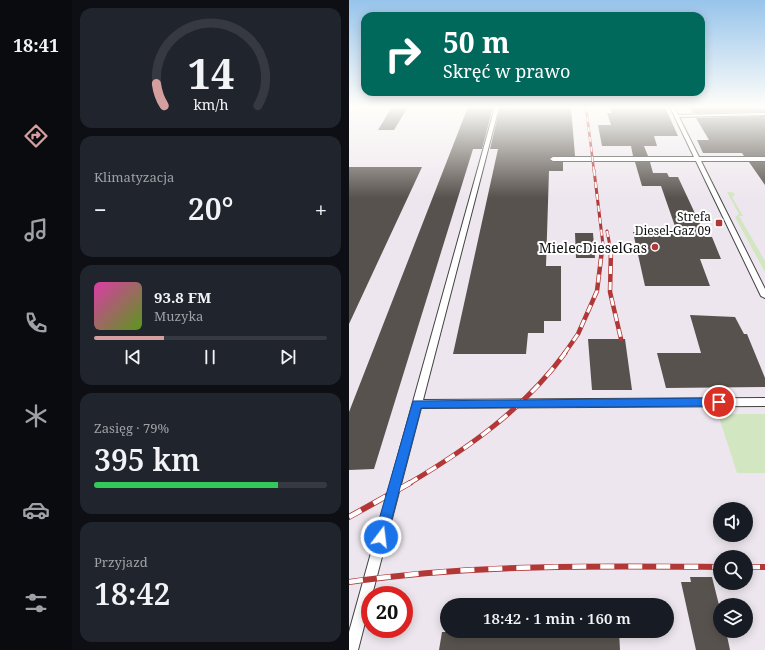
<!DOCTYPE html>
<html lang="pl">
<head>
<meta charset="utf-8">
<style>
	:root { --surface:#171b24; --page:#20242c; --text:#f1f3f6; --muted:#9ea1a6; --line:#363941; --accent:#d59fa0 }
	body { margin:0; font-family:"Noto Serif",serif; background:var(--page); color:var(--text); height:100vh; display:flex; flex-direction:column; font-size:15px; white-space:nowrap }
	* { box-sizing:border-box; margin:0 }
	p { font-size:13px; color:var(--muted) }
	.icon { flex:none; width:22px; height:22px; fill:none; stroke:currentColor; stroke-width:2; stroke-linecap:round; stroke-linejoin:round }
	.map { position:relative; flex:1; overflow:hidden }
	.panel { display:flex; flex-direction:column; gap:8px; padding:8px; background:#0d0f14; width:277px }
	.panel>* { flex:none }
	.hud { position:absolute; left:12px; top:12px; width:344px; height:84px; border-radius:12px; box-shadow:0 2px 10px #0003; background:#00695c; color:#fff; overflow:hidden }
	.controls { position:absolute; left:364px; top:502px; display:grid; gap:8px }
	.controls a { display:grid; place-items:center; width:40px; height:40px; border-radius:50%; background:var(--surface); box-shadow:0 2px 10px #0003; font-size:20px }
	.speed { position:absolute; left:12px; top:586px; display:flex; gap:8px; font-size:20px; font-weight:700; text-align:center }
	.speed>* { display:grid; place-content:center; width:52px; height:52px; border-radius:50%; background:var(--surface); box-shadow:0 2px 10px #0003; line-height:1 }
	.speed .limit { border:6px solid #d22; background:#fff; color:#111 }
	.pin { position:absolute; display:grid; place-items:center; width:34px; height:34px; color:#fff; margin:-17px; border:2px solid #fff; border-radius:50%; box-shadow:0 1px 4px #0007 }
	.me { position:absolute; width:44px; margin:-22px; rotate:15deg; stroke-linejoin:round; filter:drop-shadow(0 0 3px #0008) }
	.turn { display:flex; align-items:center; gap:14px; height:84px; padding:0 16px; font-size:18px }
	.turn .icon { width:52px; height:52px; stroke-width:2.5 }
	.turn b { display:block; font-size:28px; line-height:34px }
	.big { font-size:30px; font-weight:600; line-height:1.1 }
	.panel .card { flex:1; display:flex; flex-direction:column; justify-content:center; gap:6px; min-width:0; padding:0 14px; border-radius:12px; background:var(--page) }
	.panel .dial { align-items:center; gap:0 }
	.dial svg { height:104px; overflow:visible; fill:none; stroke:var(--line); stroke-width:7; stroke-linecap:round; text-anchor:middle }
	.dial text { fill:var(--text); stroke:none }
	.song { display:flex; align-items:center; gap:12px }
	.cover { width:48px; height:48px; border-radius:6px; background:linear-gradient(135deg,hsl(320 70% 55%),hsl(90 70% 35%)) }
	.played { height:4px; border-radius:2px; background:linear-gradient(90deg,var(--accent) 30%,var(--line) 30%) }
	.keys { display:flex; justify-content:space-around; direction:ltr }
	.heat { display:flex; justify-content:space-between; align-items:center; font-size:22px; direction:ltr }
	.charge { height:6px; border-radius:3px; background:linear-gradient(90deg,#34c759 79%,var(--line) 0) }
	.trip { position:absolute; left:91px; top:598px; width:234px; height:40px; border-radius:20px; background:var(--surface); box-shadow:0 2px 10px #0003; font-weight:600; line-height:40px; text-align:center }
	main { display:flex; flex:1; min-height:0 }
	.dock { display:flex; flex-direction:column; width:72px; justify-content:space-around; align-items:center; background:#090b0e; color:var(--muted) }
	.dock .icon { width:28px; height:28px }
	.dock .current { color:var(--accent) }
	.dock b { font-size:18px; color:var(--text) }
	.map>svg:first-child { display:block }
	.industrial { fill:#ede6ee; fill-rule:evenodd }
	.green { fill:#d2e6c1 }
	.building { fill:#58524e }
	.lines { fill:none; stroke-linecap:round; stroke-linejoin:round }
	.lane-casing { stroke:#434343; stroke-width:2 }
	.lane { fill:#fff; fill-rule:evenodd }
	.rail-far4-casing { stroke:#b23837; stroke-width:2.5 }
	.rail-far3-casing { stroke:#b23837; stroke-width:3 }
	.rail-far2-casing { stroke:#b23837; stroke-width:4.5 }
	.rail-far1-casing { stroke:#b23837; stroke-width:5 }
	.rail-casing { stroke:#b23837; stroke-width:6 }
	.rail-far4 { stroke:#fff; stroke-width:1.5; stroke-dasharray:5; stroke-linecap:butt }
	.rail-far3 { stroke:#fff; stroke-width:2; stroke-dasharray:6; stroke-linecap:butt }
	.rail-far2 { stroke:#fff; stroke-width:3; stroke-dasharray:8; stroke-linecap:butt }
	.rail-far1 { stroke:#fff; stroke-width:3.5; stroke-dasharray:11; stroke-linecap:butt }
	.rail { stroke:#fff; stroke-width:4.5; stroke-dasharray:14; stroke-linecap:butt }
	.route { fill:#1a73e8; stroke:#114b97 }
	.poi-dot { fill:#b23837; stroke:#fff; stroke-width:1.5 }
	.labels { text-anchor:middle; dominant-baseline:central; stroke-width:4; stroke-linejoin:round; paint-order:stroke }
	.far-poi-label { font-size:12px; fill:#101010; stroke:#fff; text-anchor:end }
	.poi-label { font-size:14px; fill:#101010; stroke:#fff; text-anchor:end }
</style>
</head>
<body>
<main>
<nav class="dock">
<b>18:41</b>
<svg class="icon current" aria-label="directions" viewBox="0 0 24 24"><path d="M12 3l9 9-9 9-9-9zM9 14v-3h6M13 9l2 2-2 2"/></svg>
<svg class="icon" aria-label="music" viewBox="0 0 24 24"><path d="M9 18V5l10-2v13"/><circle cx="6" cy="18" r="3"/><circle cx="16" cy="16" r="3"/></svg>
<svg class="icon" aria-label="phone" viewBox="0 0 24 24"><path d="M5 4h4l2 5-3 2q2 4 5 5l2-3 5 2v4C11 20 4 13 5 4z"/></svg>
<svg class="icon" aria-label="climate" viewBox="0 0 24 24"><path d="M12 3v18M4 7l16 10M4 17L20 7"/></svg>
<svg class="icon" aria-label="car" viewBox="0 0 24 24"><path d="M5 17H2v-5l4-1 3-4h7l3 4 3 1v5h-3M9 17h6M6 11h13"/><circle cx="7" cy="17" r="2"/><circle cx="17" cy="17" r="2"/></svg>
<svg class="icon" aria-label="filters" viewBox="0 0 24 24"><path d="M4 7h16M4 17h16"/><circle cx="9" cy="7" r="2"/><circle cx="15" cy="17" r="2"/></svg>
</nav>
<section class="panel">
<div class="card dial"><svg viewBox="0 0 100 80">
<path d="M14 69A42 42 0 1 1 86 69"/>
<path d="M14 69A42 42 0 0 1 8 52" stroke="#d59fa0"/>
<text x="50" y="56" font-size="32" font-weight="700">14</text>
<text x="50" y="72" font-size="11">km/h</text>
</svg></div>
<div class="card"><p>Klimatyzacja</p>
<div class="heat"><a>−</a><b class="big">20°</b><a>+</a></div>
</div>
<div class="card">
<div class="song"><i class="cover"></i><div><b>93.8 FM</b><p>Muzyka</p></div></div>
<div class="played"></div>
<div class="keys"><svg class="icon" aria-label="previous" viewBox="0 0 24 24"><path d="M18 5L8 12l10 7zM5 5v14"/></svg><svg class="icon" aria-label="pause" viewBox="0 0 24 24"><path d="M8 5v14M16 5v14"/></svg><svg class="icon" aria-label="next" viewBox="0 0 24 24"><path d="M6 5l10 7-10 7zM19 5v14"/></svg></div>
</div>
<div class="card"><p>Zasięg · 79%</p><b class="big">395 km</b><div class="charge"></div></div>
<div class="card"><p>Przyjazd</p><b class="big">18:42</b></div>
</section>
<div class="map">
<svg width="416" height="650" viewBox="0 0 416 650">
	<rect width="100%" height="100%" fill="#fefdf5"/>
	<path class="industrial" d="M0 107H416V650H0ZM371 509H397V535H371ZM371 557H397V583H371ZM21 595H55V629H21ZM98 605H318V631H98ZM371 605H397V631H371Z"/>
	<path class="green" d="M378 192H383L386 194 383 197 394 216H390L416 261V272L386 217 390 214Z
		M369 414H416V473H388Z"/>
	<path class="building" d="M43 107H59L45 130H29Z
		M119 107H144L133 149H124L25 469 0 470V412Z
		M151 107H222L226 156H204L200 159 204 162H214V171H200L197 266H212V321H195V333H179L177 354H104L149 149H141Z
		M261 107H316L329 136H305L308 146H295L299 156H284L282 146H253L249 125H262L258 113H263Z
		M340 107H416V112L344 113Z
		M416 116V156H395L393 153H354L348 140H360L347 118Z
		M286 162H301L304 173H318L320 177H329L357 237H363L372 259H351L361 286H296L284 232H328L312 186H293Z
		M400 162H416V185Z
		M0 167H73L0 324Z
		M226 233H244L246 258H227Z
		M341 315 386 317 395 334H398L416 378V387L317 388 308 353H352Z
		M239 339H276L283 390H243Z
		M341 577H363L371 609V631H377L381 650H347L332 582H342Z
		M249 631H270L271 650H90L93 632H112L111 638H249Z"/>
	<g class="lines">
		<defs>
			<path id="lane" d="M146 107H150L74 400 416 398V406L72 408 23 595H21V603L9 650H0V632Z
				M321 107H325L329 115 416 113V115L330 117 350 157H416V161H352L416 289V298L412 296 347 161H204L201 159 204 157H345Z"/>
		</defs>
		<use href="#lane" class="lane-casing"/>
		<use href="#lane" class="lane"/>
		<defs>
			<path id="rail-far4" d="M237 107 245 171"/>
			<path id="rail-far3" d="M245 170 254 245 253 251
				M258 231 262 251"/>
			<path id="rail-far2" d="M262 250 261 292 272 339
				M215 354 229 334 248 291 253 250"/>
			<path id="rail-far1" d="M59 484C118 449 175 409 216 353"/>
			<path id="rail" d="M0 517 61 483
				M397 567H416
				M0 582C124 564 246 566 371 567"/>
		</defs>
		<use href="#rail-far4" class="rail-far4-casing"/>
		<use href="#rail-far3" class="rail-far3-casing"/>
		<use href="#rail-far2" class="rail-far2-casing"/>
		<use href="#rail-far1" class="rail-far1-casing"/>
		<use href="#rail" class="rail-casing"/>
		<use href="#rail-far4" class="rail-far4"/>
		<use href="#rail-far3" class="rail-far3"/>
		<use href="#rail-far2" class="rail-far2"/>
		<use href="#rail-far1" class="rail-far1"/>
		<use href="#rail" class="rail"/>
	</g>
	<linearGradient id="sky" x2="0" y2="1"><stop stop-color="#97c4eb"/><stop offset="0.54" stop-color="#fffefa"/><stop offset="1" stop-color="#fffefa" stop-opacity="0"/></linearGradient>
	<rect width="416" height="198" fill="url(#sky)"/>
	<path class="route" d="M370 398 373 399 375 402 373 405 370 406 72 408 38 537 36 541 32 543 27 541 25 537 64 401Z"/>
	<g class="poi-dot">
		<rect x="366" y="219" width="8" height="8" rx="2"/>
		<circle cx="306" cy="247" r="4"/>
	</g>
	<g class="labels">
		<g class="far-poi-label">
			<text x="362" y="216">Strefa<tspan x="362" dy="14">Diesel-Gaz 09</tspan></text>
		</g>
		<g class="poi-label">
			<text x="298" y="247">MielecDieselGas</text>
		</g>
	</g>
</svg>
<div class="controls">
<a><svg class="icon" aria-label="sound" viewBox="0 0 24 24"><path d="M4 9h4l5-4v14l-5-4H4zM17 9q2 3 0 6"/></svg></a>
<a><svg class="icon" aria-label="search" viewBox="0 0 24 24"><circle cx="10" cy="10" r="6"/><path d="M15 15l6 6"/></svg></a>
<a><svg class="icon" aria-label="layers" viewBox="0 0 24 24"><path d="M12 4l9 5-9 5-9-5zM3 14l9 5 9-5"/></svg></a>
</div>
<div class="speed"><div class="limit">20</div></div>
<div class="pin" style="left:370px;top:402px;background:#d93025"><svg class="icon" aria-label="arrive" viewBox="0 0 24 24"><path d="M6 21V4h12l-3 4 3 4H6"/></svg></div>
<svg class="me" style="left:32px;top:537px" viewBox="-20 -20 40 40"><circle r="17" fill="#1a73e8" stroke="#fff" stroke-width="3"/><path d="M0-11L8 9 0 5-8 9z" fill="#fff"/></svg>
<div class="trip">18:42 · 1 min · 160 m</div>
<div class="hud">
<div class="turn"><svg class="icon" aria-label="right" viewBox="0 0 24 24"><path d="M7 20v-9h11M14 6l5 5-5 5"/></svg><div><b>50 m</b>Skręć w prawo</div></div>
</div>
</div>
</main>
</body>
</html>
